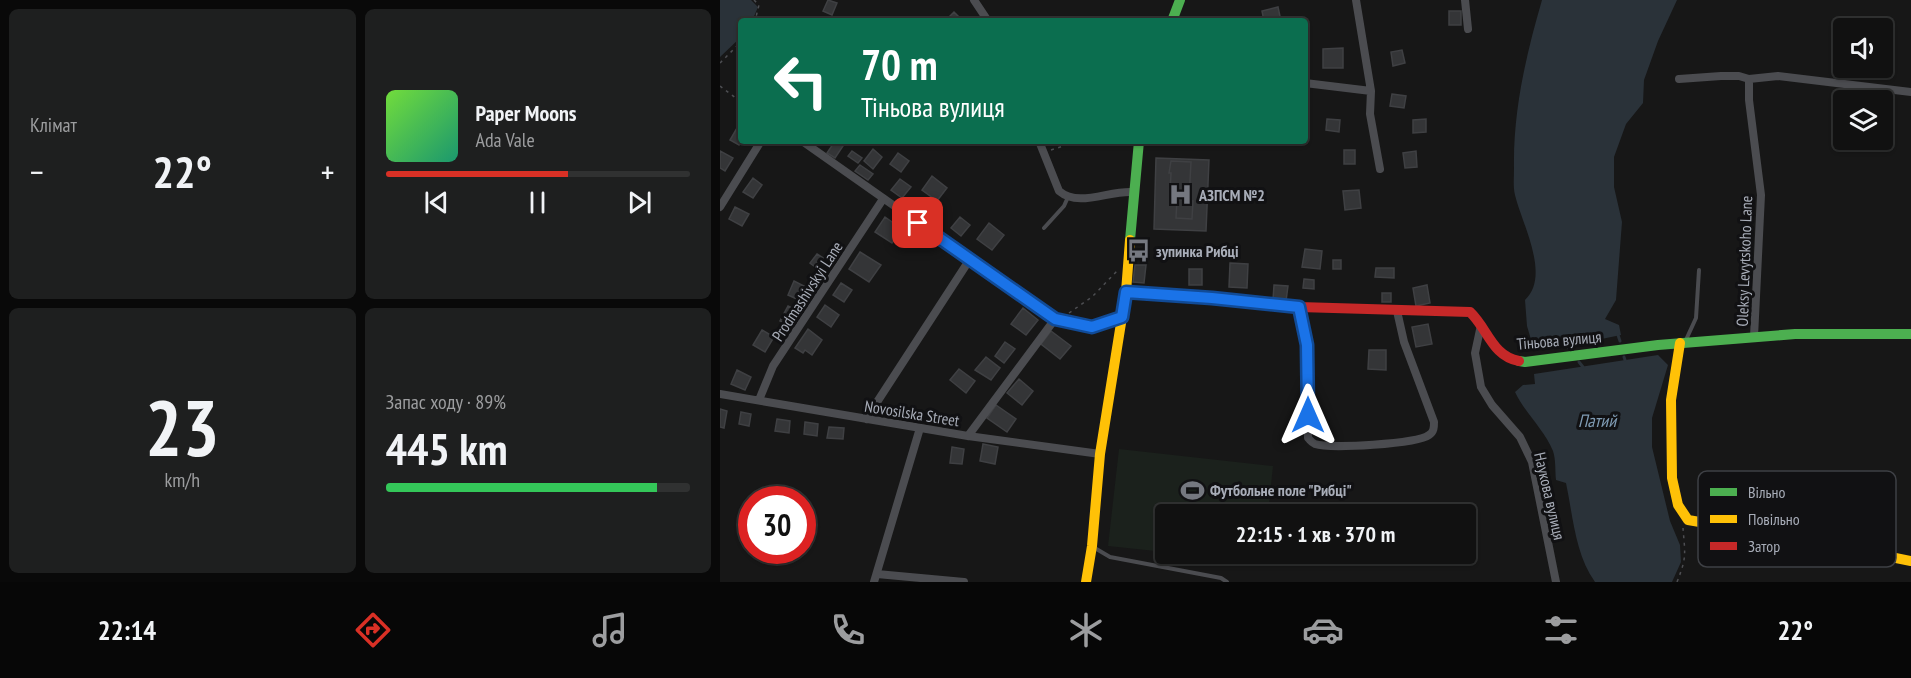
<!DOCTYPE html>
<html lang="uk">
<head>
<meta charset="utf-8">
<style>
	:root { --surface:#111; --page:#1e1f1f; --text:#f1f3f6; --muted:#9c9d9f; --line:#303131; --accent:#d93025 }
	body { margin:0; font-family:"PT Sans Narrow",sans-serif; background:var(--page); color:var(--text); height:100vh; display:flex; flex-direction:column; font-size:22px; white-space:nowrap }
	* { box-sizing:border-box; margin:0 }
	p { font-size:20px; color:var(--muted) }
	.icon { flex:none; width:33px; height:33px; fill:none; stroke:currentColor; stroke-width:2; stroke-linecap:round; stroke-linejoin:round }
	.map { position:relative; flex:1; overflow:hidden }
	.side { display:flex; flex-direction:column; gap:9px; padding:9px; background:#090909; width:720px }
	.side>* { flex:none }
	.hud { position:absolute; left:18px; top:18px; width:570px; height:126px; border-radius:6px; box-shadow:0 2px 4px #0004,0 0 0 2px var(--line); background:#0b6e4f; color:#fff; overflow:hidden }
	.buttons { position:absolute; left:1113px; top:18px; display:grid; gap:12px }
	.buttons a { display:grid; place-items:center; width:60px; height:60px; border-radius:6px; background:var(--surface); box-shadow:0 2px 4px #0004,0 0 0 2px var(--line); font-size:30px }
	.speed { position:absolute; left:18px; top:486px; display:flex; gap:12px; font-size:30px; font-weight:700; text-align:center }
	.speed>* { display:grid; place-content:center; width:78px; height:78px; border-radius:50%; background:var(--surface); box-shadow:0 2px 4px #0004,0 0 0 2px var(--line); line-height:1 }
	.speed .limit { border:9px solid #d22; background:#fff; color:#111 }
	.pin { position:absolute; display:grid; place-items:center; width:51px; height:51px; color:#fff; margin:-26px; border-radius:12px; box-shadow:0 3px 9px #0006 }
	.me { position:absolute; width:66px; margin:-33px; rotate:0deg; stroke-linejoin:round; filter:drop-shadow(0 0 4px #0008) }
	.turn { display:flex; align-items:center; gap:21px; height:126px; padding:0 24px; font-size:27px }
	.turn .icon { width:78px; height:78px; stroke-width:2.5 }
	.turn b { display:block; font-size:42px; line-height:51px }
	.big { font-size:45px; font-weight:700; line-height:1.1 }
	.side .card { flex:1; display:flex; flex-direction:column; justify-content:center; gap:9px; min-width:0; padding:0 21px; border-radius:9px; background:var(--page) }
	.side .dial { align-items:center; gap:0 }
	.dial b { font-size:78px; line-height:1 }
	.song { display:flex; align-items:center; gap:18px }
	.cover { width:72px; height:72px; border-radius:9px; background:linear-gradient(135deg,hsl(100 70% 55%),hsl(160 70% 35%)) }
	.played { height:6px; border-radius:3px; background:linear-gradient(90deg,var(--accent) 60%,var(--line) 60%) }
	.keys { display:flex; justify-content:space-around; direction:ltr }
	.heat { display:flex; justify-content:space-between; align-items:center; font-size:33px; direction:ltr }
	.charge { height:9px; border-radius:4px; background:linear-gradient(90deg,#34c759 89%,var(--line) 0) }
	.side .tiles { flex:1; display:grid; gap:9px; grid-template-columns:repeat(2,1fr) }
	.trip { position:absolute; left:435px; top:504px; width:321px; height:60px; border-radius:6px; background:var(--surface); box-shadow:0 2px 4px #0004,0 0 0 2px var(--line); font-weight:700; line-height:60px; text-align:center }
	.tab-bar { display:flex; height:96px; justify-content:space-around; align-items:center; background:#070707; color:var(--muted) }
	.tab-bar .icon { width:42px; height:42px }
	.tab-bar .selected { color:var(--accent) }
	.tab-bar b { font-size:27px; color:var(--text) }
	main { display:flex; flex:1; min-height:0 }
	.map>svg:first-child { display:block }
	.green { fill:#1b211c }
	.water { fill:#2a3239 }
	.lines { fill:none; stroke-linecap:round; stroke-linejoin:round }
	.stream { stroke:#2a3239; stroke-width:3 }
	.building { fill:#343537; stroke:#3f4043; stroke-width:1.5 }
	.path { stroke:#4d4e52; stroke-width:1.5; stroke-dasharray:3 4.5; stroke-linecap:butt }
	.lane { stroke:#4b4c50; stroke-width:4 }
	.street { stroke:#4b4c50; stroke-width:8 }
	.fast { stroke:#4caf50; stroke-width:10 }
	.slow { stroke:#ffc107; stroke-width:10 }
	.jam { stroke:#c62828; stroke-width:10 }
	.route-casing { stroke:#114b97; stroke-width:15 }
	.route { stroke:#1a73e8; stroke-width:10 }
	.labels { text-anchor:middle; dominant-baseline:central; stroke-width:6; stroke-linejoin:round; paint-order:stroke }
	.poi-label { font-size:16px; font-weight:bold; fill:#a8adb8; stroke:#111113; text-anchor:start }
	.street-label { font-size:16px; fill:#a8adb8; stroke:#111113 }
	.water-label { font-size:18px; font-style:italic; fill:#7f9bb3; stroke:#111113 }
	.key { fill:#111113; stroke:#3e4045; stroke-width:1.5 }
	.key-label { font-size:16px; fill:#a8adb8 }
</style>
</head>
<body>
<main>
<section class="side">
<div class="tiles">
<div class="card"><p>Клімат</p>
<div class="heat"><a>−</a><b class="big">22°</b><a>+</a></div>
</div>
<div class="card">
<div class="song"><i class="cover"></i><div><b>Paper Moons</b><p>Ada Vale</p></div></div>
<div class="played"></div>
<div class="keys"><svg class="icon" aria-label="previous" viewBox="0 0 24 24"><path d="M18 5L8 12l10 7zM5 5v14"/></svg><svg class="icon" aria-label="pause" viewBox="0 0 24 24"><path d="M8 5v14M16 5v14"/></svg><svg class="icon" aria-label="next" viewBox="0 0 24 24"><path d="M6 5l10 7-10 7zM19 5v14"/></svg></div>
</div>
<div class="card dial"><b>23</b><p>km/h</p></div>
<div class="card"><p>Запас ходу · 89%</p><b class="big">445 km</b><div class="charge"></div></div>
</div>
</section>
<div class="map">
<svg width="1191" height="582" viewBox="0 0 1191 582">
	<rect width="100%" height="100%" fill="#171717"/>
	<path class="green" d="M399 449 553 466 548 514H446L445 552 388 546Z
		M459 554H543L542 562Z"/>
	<path class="water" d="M0 0H31L38 7 32 21H21V37L0 57Z
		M822 0H957L938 41 924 80 923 103 906 124 894 157V187L902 222 896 300 885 319 899 325 901 335 847 346 812 343 807 326 805 300C831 276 802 224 795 195 793 187 794 177 794 168 793 111 806 55 822 0Z
		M938 355 948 365 932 418V447L950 521 960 545 961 562 952 582H875C855 554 853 516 846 483L836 480C835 471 836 460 833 451 824 429 805 413 795 392L803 385 815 384 814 374Z"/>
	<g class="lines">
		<path class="stream" d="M898 335 900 341
			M847 346 849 348
			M904 357 905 360
			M859 362 863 367"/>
	</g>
	<path class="building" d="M108 0 117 3 112 15 103 11Z
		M558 7 561 21H544L542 11Z
		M729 11H741V25H729Z
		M234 12 243 21H225Z
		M623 48V68H603V49Z
		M682 50 685 63 673 66 671 52Z
		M672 94 686 96 684 108 670 106Z
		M607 119 620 120 619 132 606 130Z
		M706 119V132L693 133V120Z
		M17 128 21 130V141L19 145 10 140Z
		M115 141 123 146 115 158 107 153Z
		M153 149 162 157 153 169 144 161Z
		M624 150H635V164H624Z
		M0 151 13 158 5 171 0 168Z
		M132 151 142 158 138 163 128 156Z
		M696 151 697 167 685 168 683 153Z
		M178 153 189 161 181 172 170 164Z
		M436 158 489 160 486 231 434 229Z
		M451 161 471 162 469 199 457 198V194L450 193 451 173H449Z
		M140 165 153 174 148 180 135 171Z
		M212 176 227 188 217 201 202 190Z
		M33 178 42 185 33 198 23 192Z
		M180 179 191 187 182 198 171 190Z
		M639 190 641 208 625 210 623 191Z
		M457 199 473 201 472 219 456 218Z
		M15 207 29 214 22 226 9 219Z
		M165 217 182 229 172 243 155 232Z
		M240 217 250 225 241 236 231 228Z
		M269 223 284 235 272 250 257 239Z
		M585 249 602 251 600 269 582 267Z
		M140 252 161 265 149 282 129 269Z
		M97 254 105 259 98 269 90 263Z
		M613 260H621V269H613Z
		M510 263 528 264 527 288 509 287Z
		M415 265H426L424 283 413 282Z
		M656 268H674V278L655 277Z
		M469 269H482V285H469Z
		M584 279 594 280V289L583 288Z
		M74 281 86 287 79 300 68 295Z
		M121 283 132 290 124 302 113 295Z
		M554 285 568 286 566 301 553 300Z
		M707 285 710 303 696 306 693 288Z
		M662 293H671V302H662Z
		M105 305 119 315 111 327 97 317Z
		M68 306 78 311 70 326 60 321Z
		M303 308 318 320 306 335 291 324Z
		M708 324 712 344 696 347 692 327Z
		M88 329 102 340 92 355 85 350 83 353 75 348Z
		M42 330 54 337 45 352 33 345Z
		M331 331 351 346 340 359 321 344Z
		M285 342 295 349 284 363 275 356Z
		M649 350H666V370L648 369Z
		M266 357 280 368 271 380 255 370Z
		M239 369 255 381 246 393 230 380Z
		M17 370 31 377 25 390 11 384Z
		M299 379 313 391 302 405 287 393Z
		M276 405 296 419 287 432 267 418Z
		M0 409 7 411 4 428 0 427Z
		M21 412 31 414 29 426 19 424Z
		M57 419 70 421 69 433 55 431Z
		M85 422 98 424 97 436 84 434Z
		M109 427 124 428 123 439 107 438Z
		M263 444 278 447 275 464 260 461Z
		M232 447 244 449 242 464 230 463Z"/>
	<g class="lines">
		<path class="path" d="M34 0 39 5 35 21
			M0 63 21 42
			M0 86 21 102
			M331 150 359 141
			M349 313 372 297 397 271
			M957 582C967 557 965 554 963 528"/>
		<path class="lane" d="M324 228 344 206 348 197
			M965 342 976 318 979 270
			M373 547 390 557 501 578 507 582"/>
		<path class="street" d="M254 0 268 21
			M636 0 651 91 650 114 660 169
			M745 0 748 29
			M959 79 1001 76H1019L1029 79 1058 76 1191 92
			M1029 79V100L1041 195 1034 337
			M585 83 651 91
			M82 141 335 319 372 327 402 317
			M319 141 339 191C359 208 389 190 413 192
			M0 207 41 141
			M579 307 587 345 588 438C591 441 591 442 595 444 610 449 697 444 709 435 714 432 714 427 714 422L684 342 677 311
			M761 325 755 353 761 387 772 405 800 437 812 462 836 582
			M0 394 248 436 380 454
			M39 400 53 366 163 199
			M146 419 250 259
			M248 436 335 319
			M157 574 244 582
			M154 582 200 428"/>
		<path class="fast" d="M452 21 460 0
			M410 240 419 141
			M799 361 805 362 938 345 1075 334H1191"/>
		<path class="slow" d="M960 343 951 400 952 478 958 505 968 520 1097 542 1191 561
			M366 582 372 546 380 454 406 292 410 240"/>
		<path class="jam" d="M406 292 579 307 750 312C768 329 772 356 799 361"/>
	</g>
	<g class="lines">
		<defs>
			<path id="route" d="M198 223 335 319 372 327 402 317 406 292 492 298 579 307 587 345 588 415"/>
		</defs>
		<use href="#route" class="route-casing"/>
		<use href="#route" class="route"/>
	</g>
	<defs>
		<symbol id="hospital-bare" viewBox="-9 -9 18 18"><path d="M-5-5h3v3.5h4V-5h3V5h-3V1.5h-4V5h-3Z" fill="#757880" stroke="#111113" stroke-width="2.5" paint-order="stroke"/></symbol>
		<symbol id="bus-bare" viewBox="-9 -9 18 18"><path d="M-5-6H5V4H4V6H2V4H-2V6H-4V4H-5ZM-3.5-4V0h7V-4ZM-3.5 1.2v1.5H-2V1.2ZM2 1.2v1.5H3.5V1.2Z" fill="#757880" stroke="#111113" stroke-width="2.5" paint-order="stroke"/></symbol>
		<symbol id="stadium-bare" viewBox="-9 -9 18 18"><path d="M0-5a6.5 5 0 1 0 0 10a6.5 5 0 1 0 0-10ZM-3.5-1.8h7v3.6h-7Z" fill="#757880" stroke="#111113" stroke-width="2.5" paint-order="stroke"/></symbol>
	</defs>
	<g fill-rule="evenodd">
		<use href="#hospital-bare" x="444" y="178" width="33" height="33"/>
		<use href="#bus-bare" x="402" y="234" width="33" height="33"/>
		<use href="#stadium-bare" x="456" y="474" width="33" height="33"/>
	</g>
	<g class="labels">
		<g class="poi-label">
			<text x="479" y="195">АЗПСМ №2</text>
			<text x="436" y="251">зупинка Рибці</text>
			<text x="490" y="490">Футбольне поле "Рибці"</text>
		</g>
		<g class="street-label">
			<text transform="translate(1024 261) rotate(-88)">Oleksy Levytskoho Lane</text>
			<text transform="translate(87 291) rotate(-57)">Prodmashivskyi Lane</text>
			<text transform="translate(839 340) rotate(-5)">Тіньова вулиця</text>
			<text transform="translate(192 413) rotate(9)">Novosilska Street</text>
			<text transform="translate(830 496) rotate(77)">Наукова вулиця</text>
		</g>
		<g class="water-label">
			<text x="877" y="420">Патий</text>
		</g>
	</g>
	<rect x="978" y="471" width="198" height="96" rx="9" class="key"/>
	<rect x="990" y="488" width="27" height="8" fill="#4caf50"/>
	<rect x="990" y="515" width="27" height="8" fill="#ffc107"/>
	<rect x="990" y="542" width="27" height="8" fill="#c62828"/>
	<g class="key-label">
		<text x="1028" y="498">Вільно</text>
		<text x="1028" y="525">Повільно</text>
		<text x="1028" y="552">Затор</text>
	</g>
</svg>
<div class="buttons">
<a><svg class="icon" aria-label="sound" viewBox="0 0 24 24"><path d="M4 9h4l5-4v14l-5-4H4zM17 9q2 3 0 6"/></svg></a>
<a><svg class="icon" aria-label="layers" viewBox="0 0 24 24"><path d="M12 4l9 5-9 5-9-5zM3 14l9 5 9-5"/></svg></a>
</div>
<div class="speed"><div class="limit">30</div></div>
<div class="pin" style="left:198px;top:223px;background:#d93025"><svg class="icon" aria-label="arrive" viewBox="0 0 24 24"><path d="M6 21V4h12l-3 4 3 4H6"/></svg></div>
<svg class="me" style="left:588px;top:415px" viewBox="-20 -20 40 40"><path d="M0-17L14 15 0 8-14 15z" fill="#1a73e8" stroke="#fff" stroke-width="4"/></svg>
<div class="trip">22:15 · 1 хв · 370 m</div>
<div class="hud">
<div class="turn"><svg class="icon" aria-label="left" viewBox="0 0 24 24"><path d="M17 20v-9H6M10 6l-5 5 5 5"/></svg><div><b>70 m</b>Тіньова вулиця</div></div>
</div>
</div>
</main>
<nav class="tab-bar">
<b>22:14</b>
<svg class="icon selected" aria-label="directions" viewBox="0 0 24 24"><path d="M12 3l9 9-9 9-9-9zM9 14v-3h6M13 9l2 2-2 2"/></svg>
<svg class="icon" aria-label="music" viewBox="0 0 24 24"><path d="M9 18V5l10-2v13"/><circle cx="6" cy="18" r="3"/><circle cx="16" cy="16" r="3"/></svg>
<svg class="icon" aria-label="phone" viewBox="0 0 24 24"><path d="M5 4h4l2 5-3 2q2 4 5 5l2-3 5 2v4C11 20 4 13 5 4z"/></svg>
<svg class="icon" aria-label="climate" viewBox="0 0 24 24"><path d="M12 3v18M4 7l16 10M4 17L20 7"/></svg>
<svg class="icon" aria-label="car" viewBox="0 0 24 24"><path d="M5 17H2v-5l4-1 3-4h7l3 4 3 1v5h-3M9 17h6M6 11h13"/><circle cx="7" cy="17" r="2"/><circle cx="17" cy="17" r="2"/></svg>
<svg class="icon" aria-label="filters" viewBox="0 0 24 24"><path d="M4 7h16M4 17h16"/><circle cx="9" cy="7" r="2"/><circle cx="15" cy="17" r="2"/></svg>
<b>22°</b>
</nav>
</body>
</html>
